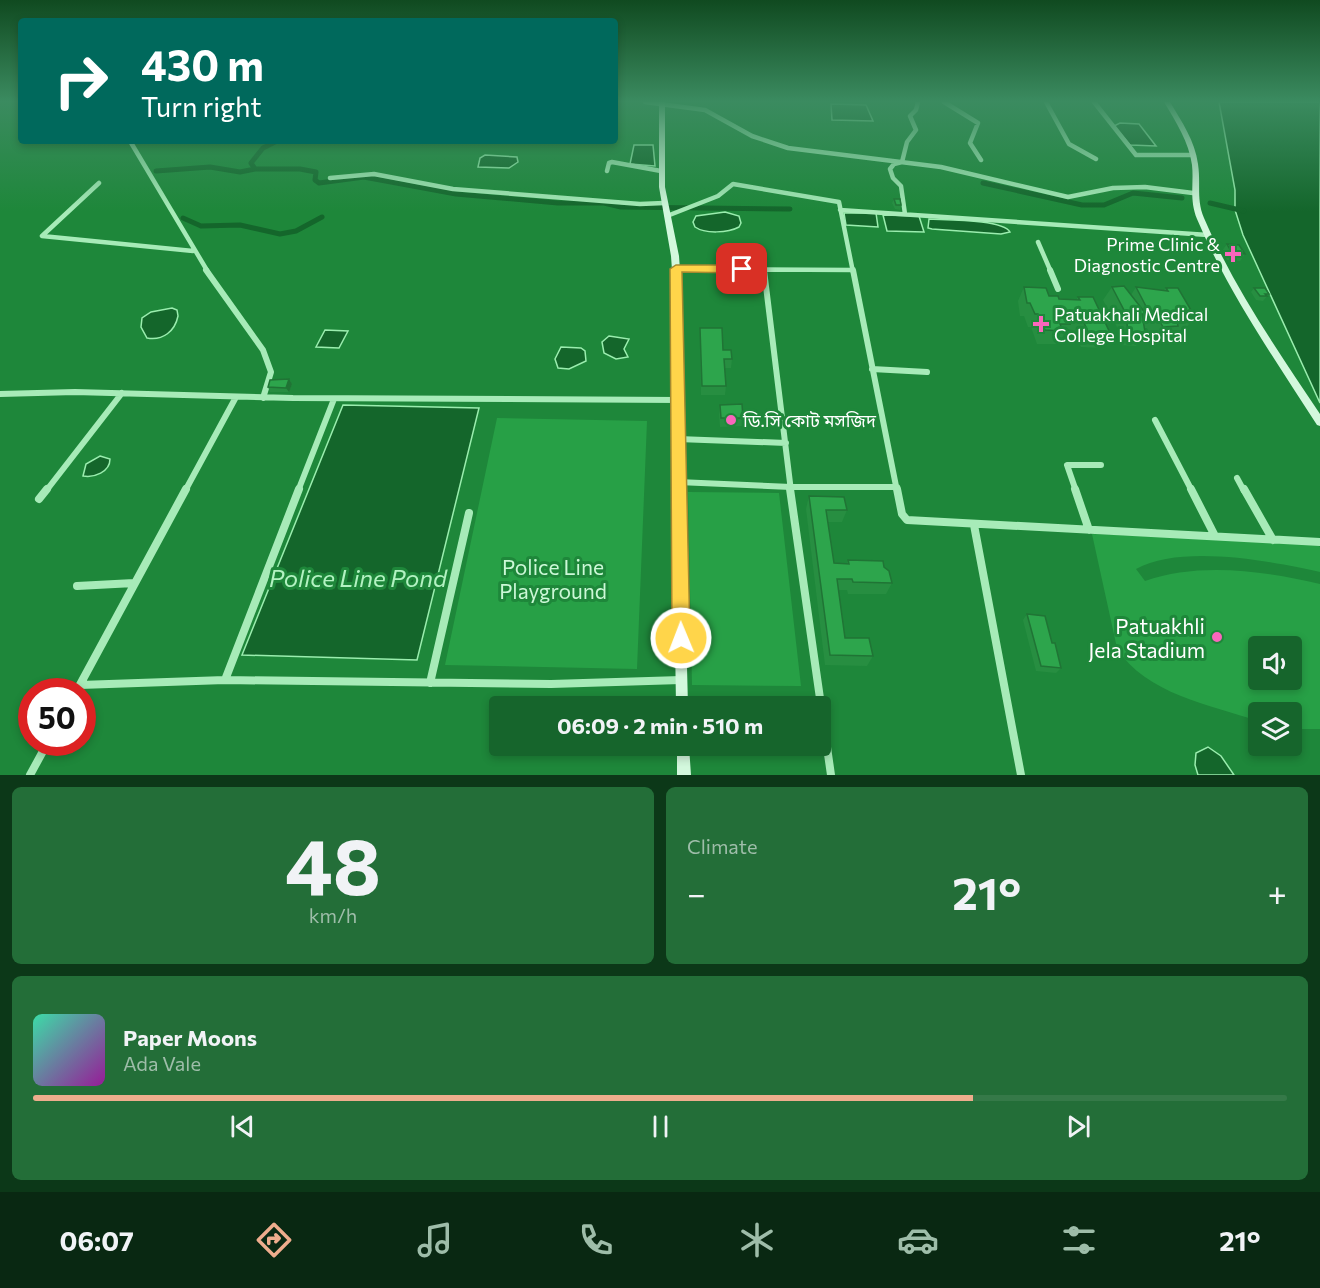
<!DOCTYPE html>
<html lang="en">
<head>
<meta charset="utf-8">
<style>
	:root { --surface:#16652c; --page:#236e38; --text:#f1f3f6; --muted:#9ebda9; --line:#357948; --accent:#eead8d }
	body { margin:0; font-family:Commissioner,"Noto Sans Bengali",sans-serif; background:var(--page); color:var(--text); height:100vh; display:flex; flex-direction:column; font-size:22px; white-space:nowrap }
	* { box-sizing:border-box; margin:0 }
	p { font-size:20px; color:var(--muted) }
	.icon { flex:none; width:33px; height:33px; fill:none; stroke:currentColor; stroke-width:2; stroke-linecap:round; stroke-linejoin:round }
	.map { position:relative; height:775px; overflow:hidden }
	.side { display:flex; flex-direction:column; gap:12px; padding:12px; background:#0c3818; flex:1 }
	.side>* { flex:none }
	.guide { position:absolute; left:18px; top:18px; width:600px; height:126px; border-radius:6px; box-shadow:0 3px 9px #0003; background:#00695c; color:#fff; overflow:hidden }
	.fabs { position:absolute; left:1248px; top:636px; display:grid; gap:12px }
	.fabs a { display:grid; place-items:center; width:54px; height:54px; border-radius:6px; background:var(--surface); box-shadow:0 3px 9px #0003; font-size:30px }
	.speed { position:absolute; left:18px; top:678px; display:flex; gap:12px; font-size:30px; font-weight:700; text-align:center }
	.speed>* { display:grid; place-content:center; width:78px; height:78px; border-radius:50%; background:var(--surface); box-shadow:0 3px 9px #0003; line-height:1 }
	.speed .limit { border:9px solid #d22; background:#fff; color:#111 }
	.pin { position:absolute; display:grid; place-items:center; width:51px; height:51px; color:#fff; margin:-26px; border-radius:12px; box-shadow:0 3px 9px #0006 }
	.me { position:absolute; width:66px; margin:-33px; rotate:359deg; stroke-linejoin:round; filter:drop-shadow(0 0 4px #0008) }
	.turn { display:flex; align-items:center; gap:21px; height:126px; padding:0 24px; font-size:27px }
	.turn .icon { width:78px; height:78px; stroke-width:2.5 }
	.turn b { display:block; font-size:42px; line-height:51px }
	.big { font-size:45px; font-weight:700; line-height:1.1 }
	.side .tile { flex:1; display:flex; flex-direction:column; justify-content:center; gap:9px; min-width:0; padding:0 21px; border-radius:9px; background:var(--page) }
	.side .dial { align-items:center; gap:0 }
	.dial b { font-size:78px; line-height:1 }
	.song { display:flex; align-items:center; gap:18px }
	.cover { width:72px; height:72px; border-radius:9px; background:linear-gradient(135deg,hsl(160 70% 55%),hsl(300 70% 35%)) }
	.played { height:6px; border-radius:3px; background:linear-gradient(90deg,var(--accent) 75%,var(--line) 75%) }
	.keys { display:flex; justify-content:space-around; direction:ltr }
	.heat { display:flex; justify-content:space-between; align-items:center; font-size:33px; direction:ltr }
	.side .tiles { flex:1; display:grid; gap:12px; grid-template-columns:1fr 1fr }
	.tile:last-child { grid-column:span 2 }
	.trip { position:absolute; left:489px; top:696px; width:342px; height:60px; border-radius:6px; background:var(--surface); box-shadow:0 3px 9px #0003; font-weight:700; line-height:60px; text-align:center }
	.menu { display:flex; height:96px; justify-content:space-around; align-items:center; background:#092812; color:var(--muted) }
	.menu .icon { width:42px; height:42px }
	.menu .current { color:var(--accent) }
	.menu b { font-size:27px; color:var(--text) }
	.map>svg:first-child { display:block }
	.green { fill:#27a046; fill-rule:evenodd }
	.water { fill:#14662b; stroke:#9aedae; stroke-width:1.5 }
	.lines { fill:none; stroke-linecap:round; stroke-linejoin:round }
	.canal { stroke:#14662b; stroke-width:5 }
	.street-far2 { stroke:#a7ebb8; stroke-width:4.5 }
	.street-far1 { stroke:#a7ebb8; stroke-width:6 }
	.street { stroke:#a7ebb8; stroke-width:8 }
	.secondary { fill:#d3f8dd; fill-rule:evenodd }
	.wall { fill:#278e41 }
	.shaded-wall { fill:#207435 }
	.building { fill:#2da54c; stroke:#207435; stroke-width:1.5 }
	.route { fill:#ffd54a; stroke:#a68a30; stroke-width:1.5 }
	.poi-dot { fill:#fa66bc; stroke:#1e873a; stroke-width:2 }
	.labels { text-anchor:middle; dominant-baseline:central; stroke-width:6; stroke-linejoin:round; paint-order:stroke }
	.poi-label { font-size:18px; fill:#fff; stroke:#1e873a; text-anchor:start }
	.near-park-label { font-size:21px; fill:#ccf8d7; stroke:#1e873a }
	.near-poi-label { font-size:21px; fill:#fff; stroke:#1e873a; text-anchor:end }
	.near-water-label { font-size:24px; font-style:italic; fill:#b3f2c2; stroke:#1e873a }
</style>
</head>
<body>
<div class="map">
<svg width="1320" height="775" viewBox="0 0 1320 775">
	<rect width="100%" height="100%" fill="#1e873a"/>
	<path class="green" d="M497 418 647 421 637 669 445 665Z
		M688 492 779 493 801 686 692 685Z
		M1092 534 1315 543 1320 547V572C1271 561 1181 544 1136 569L1145 581C1199 562 1265 571 1320 584V729H1292V712H1258V721C1211 705 1145 694 1117 648ZM1258 646H1292V680H1258Z"/>
	<path class="water" d="M1219 102H1320V403L1243 235 1235 210V190Z
		M831 104 866 105 873 121 832 120Z
		M1120 123 1139 124 1156 146 1130 145 1114 126Z
		M634 145H653L655 166 630 164Z
		M485 155 517 157 518 162 509 168 478 167 480 158Z
		M725 212 739 216 741 223 739 227C728 233 705 234 695 227L693 222 696 216Z
		M844 213H876L878 227 846 225Z
		M883 215 919 216 924 232 887 231Z
		M929 219C945 220 1003 219 1010 232L1001 234 932 229 928 228Z
		M172 308 177 310 178 316C175 331 163 341 147 338L141 327 142 318 151 312Z
		M325 330 348 331 339 348 316 347Z
		M609 336 629 339 624 349 628 357 616 359 604 353 602 342Z
		M561 347 581 348 585 351 586 361 569 369 558 368 555 359Z
		M343 405 479 408 417 660 242 655Z
		M100 456 110 459C110 472 94 478 83 476L86 464Z
		M1208 747 1221 756 1234 775H1198L1195 765 1196 753Z"/>
	<g class="lines">
		<path class="canal" d="M277 141 263 148 251 163 255 169H300L316 172 315 180 319 183 364 177 456 194 558 203H604L621 207 790 209
			M156 171 210 167 240 172 255 169
			M983 183 1082 205H1104L1133 193 1182 198
			M1210 203 1244 211
			M183 218 201 226 240 225 280 234 296 231 322 217"/>
		<path class="street-far2" d="M645 102 705 110 752 136 788 148 941 167 1068 197 1113 188 1145 187 1193 193
			M944 102 978 123 970 143 981 160
			M1046 102 1069 144 1096 159
			M1094 102 1136 155H1193
			M130 141 208 272
			M607 171 609 163 612 162 661 171
			M330 178 374 174 453 189 640 204 664 203
			M99 183 42 236 193 251
			M840 210 1208 235
			M905 214 901 186 893 178 890 169 894 164 902 162 907 142 916 130 910 116 916 110 918 102
			M667 216 718 196 733 184 839 202 853 272
			M1038 242 1051 272
			M676 269 853 270
			M764 269V272"/>
		<path class="street-far1" d="M206 270 263 350 271 372 263 398
			M764 270 791 491
			M853 270 897 491
			M1050 270 1058 289
			M872 369 927 372
			M0 394 75 392 293 398 679 400
			M1155 420 1192 491
			M678 439 786 443
			M1237 478 1244 491
			M678 482 791 487H897
			M46 491 122 393
			M185 491 236 397
			M298 491 334 399
			M1076 491 1067 465H1101"/>
		<path class="street" d="M790 489 831 775
			M897 489 902 514 907 520 1320 542
			M1075 489 1089 530
			M1191 489 1215 536
			M1244 489 1273 540
			M39 499 47 489
			M974 525 1021 775
			M77 586 134 583
			M225 680 299 489
			M430 683 469 513
			M80 685 225 680 551 684 681 680
			M76 692 186 489
			M30 775 48 742"/>
		<path class="secondary" d="M659 102H665V187L679 256 682 298 683 510 688 706H676L673 510 674 298 671 256 659 187Z
			M1164 102H1170C1182 122 1195 141 1198 164 1201 184 1196 199 1204 218 1234 288 1278 351 1320 414V426L1317 425C1274 358 1228 292 1197 219 1189 199 1194 184 1192 165 1189 142 1176 122 1164 102Z
			M677 746H689L691 775H677Z"/>
	</g>
	<path class="wall" d="M894 199 901 205 900 210 895 209 892 203Z
		M1227 244 1245 254 1240 261 1227 260 1222 251Z
		M1024 287 1059 299 1076 300 1078 297 1111 335 1102 348 1081 347 1073 330 1067 329 1062 338 1060 337 1056 344H1037L1031 327H1028L1024 316H1020L1018 301Z
		M1112 287 1131 295 1136 287 1164 290 1166 288 1195 317 1184 330H1175L1168 340 1153 341 1147 328H1144L1145 332 1136 346 1119 345 1117 327 1103 300Z
		M1254 288 1269 294 1263 301 1256 300 1251 292Z
		M700 328 732 359 731 368H725L726 386 725 395H701Z
		M289 379 292 384 289 392H270L268 387Z
		M720 405 743 418 742 426 720 427 719 414Z
		M809 496 847 510 842 522H828L834 563 847 564 848 560 884 567 892 583 886 594H848L847 590H838L845 638 873 656 867 666 825 665 806 509Z
		M1027 614 1052 643 1061 668 1056 673 1036 671 1023 620Z"/>
	<path class="shaded-wall" d="M289 379 292 384 289 392 286 388Z"/>
	<path class="building" d="M894 199H900L901 205H896Z
		M1227 244 1239 245 1245 254 1232 253Z
		M1124 286 1146 314H1142L1145 332H1128L1126 314 1112 287Z
		M1024 287 1046 288 1049 296H1058L1059 299 1080 300 1078 297H1093L1111 335 1089 334 1081 316 1066 315 1070 324H1060L1063 331 1045 330 1038 314H1035L1030 303H1027Z
		M1136 287 1168 291 1166 288H1178L1195 317 1176 316 1178 326 1163 327 1156 314H1150Z
		M1254 288H1265L1269 294H1265L1267 296H1260Z
		M700 328H722L723 350H731L732 359H724L726 386H702Z
		M289 379 286 388 268 387 270 380Z
		M742 404 743 418H721L720 405Z
		M809 496 844 497 847 510H826L834 563 849 564 848 560 883 561 884 567 889 571 892 583 853 582 852 579H837L845 638H869L873 656 830 655Z
		M1027 614 1045 616 1052 643H1055L1061 668 1041 666Z"/>
	<linearGradient id="sky" x2="0" y2="1"><stop stop-color="#104a20"/><stop offset="0.48" stop-color="#3b8b60"/><stop offset="1" stop-color="#3b8b60" stop-opacity="0"/></linearGradient>
	<rect width="1320" height="211" fill="url(#sky)"/>
	<path class="route" d="M676 265H742L748 269 742 273 682 272 690 638 687 644 681 646 675 644 672 638 670 269Z"/>
	<g class="poi-dot">
		<path d="M1230 245h6v6h6v6h-6v6h-6v-6h-6v-6h6z"/>
		<path d="M1038 315h6v6h6v6h-6v6h-6v-6h-6v-6h6z"/>
		<circle cx="731" cy="420" r="6"/>
		<circle cx="1217" cy="637" r="6"/>
	</g>
	<g class="labels">
		<g class="poi-label">
			<text x="1220" y="244" text-anchor="end">Prime Clinic &amp;<tspan x="1220" dy="21">Diagnostic Centre</tspan></text>
			<text x="1054" y="314">Patuakhali Medical<tspan x="1054" dy="21">College Hospital</tspan></text>
			<text x="743" y="420">ডি.সি কোট মসজিদ</text>
		</g>
		<g class="near-park-label">
			<text x="553" y="566">Police Line<tspan x="553" dy="24">Playground</tspan></text>
		</g>
		<g class="near-poi-label">
			<text x="1205" y="625">Patuakhli<tspan x="1205" dy="24">Jela Stadium</tspan></text>
		</g>
		<g class="near-water-label">
			<text x="358" y="577">Police Line Pond</text>
		</g>
	</g>
</svg>
<div class="fabs">
<a><svg class="icon" aria-label="sound" viewBox="0 0 24 24"><path d="M4 9h4l5-4v14l-5-4H4zM17 9q2 3 0 6"/></svg></a>
<a><svg class="icon" aria-label="layers" viewBox="0 0 24 24"><path d="M12 4l9 5-9 5-9-5zM3 14l9 5 9-5"/></svg></a>
</div>
<div class="speed"><div class="limit">50</div></div>
<div class="pin" style="left:742px;top:269px;background:#d93025"><svg class="icon" aria-label="arrive" viewBox="0 0 24 24"><path d="M6 21V4h12l-3 4 3 4H6"/></svg></div>
<svg class="me" style="left:681px;top:638px" viewBox="-20 -20 40 40"><circle r="17" fill="#ffd54a" stroke="#fff" stroke-width="3"/><path d="M0-11L8 9 0 5-8 9z" fill="#fff"/></svg>
<div class="trip">06:09 · 2 min · 510 m</div>
<div class="guide">
<div class="turn"><svg class="icon" aria-label="right" viewBox="0 0 24 24"><path d="M7 20v-9h11M14 6l5 5-5 5"/></svg><div><b>430 m</b>Turn right</div></div>
</div>
</div>
<section class="side">
<div class="tiles">
<div class="tile dial"><b>48</b><p>km/h</p></div>
<div class="tile"><p>Climate</p>
<div class="heat"><a>−</a><b class="big">21°</b><a>+</a></div>
</div>
<div class="tile">
<div class="song"><i class="cover"></i><div><b>Paper Moons</b><p>Ada Vale</p></div></div>
<div class="played"></div>
<div class="keys"><svg class="icon" aria-label="previous" viewBox="0 0 24 24"><path d="M18 5L8 12l10 7zM5 5v14"/></svg><svg class="icon" aria-label="pause" viewBox="0 0 24 24"><path d="M8 5v14M16 5v14"/></svg><svg class="icon" aria-label="next" viewBox="0 0 24 24"><path d="M6 5l10 7-10 7zM19 5v14"/></svg></div>
</div>
</div>
</section>
<nav class="menu">
<b>06:07</b>
<svg class="icon current" aria-label="directions" viewBox="0 0 24 24"><path d="M12 3l9 9-9 9-9-9zM9 14v-3h6M13 9l2 2-2 2"/></svg>
<svg class="icon" aria-label="music" viewBox="0 0 24 24"><path d="M9 18V5l10-2v13"/><circle cx="6" cy="18" r="3"/><circle cx="16" cy="16" r="3"/></svg>
<svg class="icon" aria-label="phone" viewBox="0 0 24 24"><path d="M5 4h4l2 5-3 2q2 4 5 5l2-3 5 2v4C11 20 4 13 5 4z"/></svg>
<svg class="icon" aria-label="climate" viewBox="0 0 24 24"><path d="M12 3v18M4 7l16 10M4 17L20 7"/></svg>
<svg class="icon" aria-label="car" viewBox="0 0 24 24"><path d="M5 17H2v-5l4-1 3-4h7l3 4 3 1v5h-3M9 17h6M6 11h13"/><circle cx="7" cy="17" r="2"/><circle cx="17" cy="17" r="2"/></svg>
<svg class="icon" aria-label="filters" viewBox="0 0 24 24"><path d="M4 7h16M4 17h16"/><circle cx="9" cy="7" r="2"/><circle cx="15" cy="17" r="2"/></svg>
<b>21°</b>
</nav>
</body>
</html>
